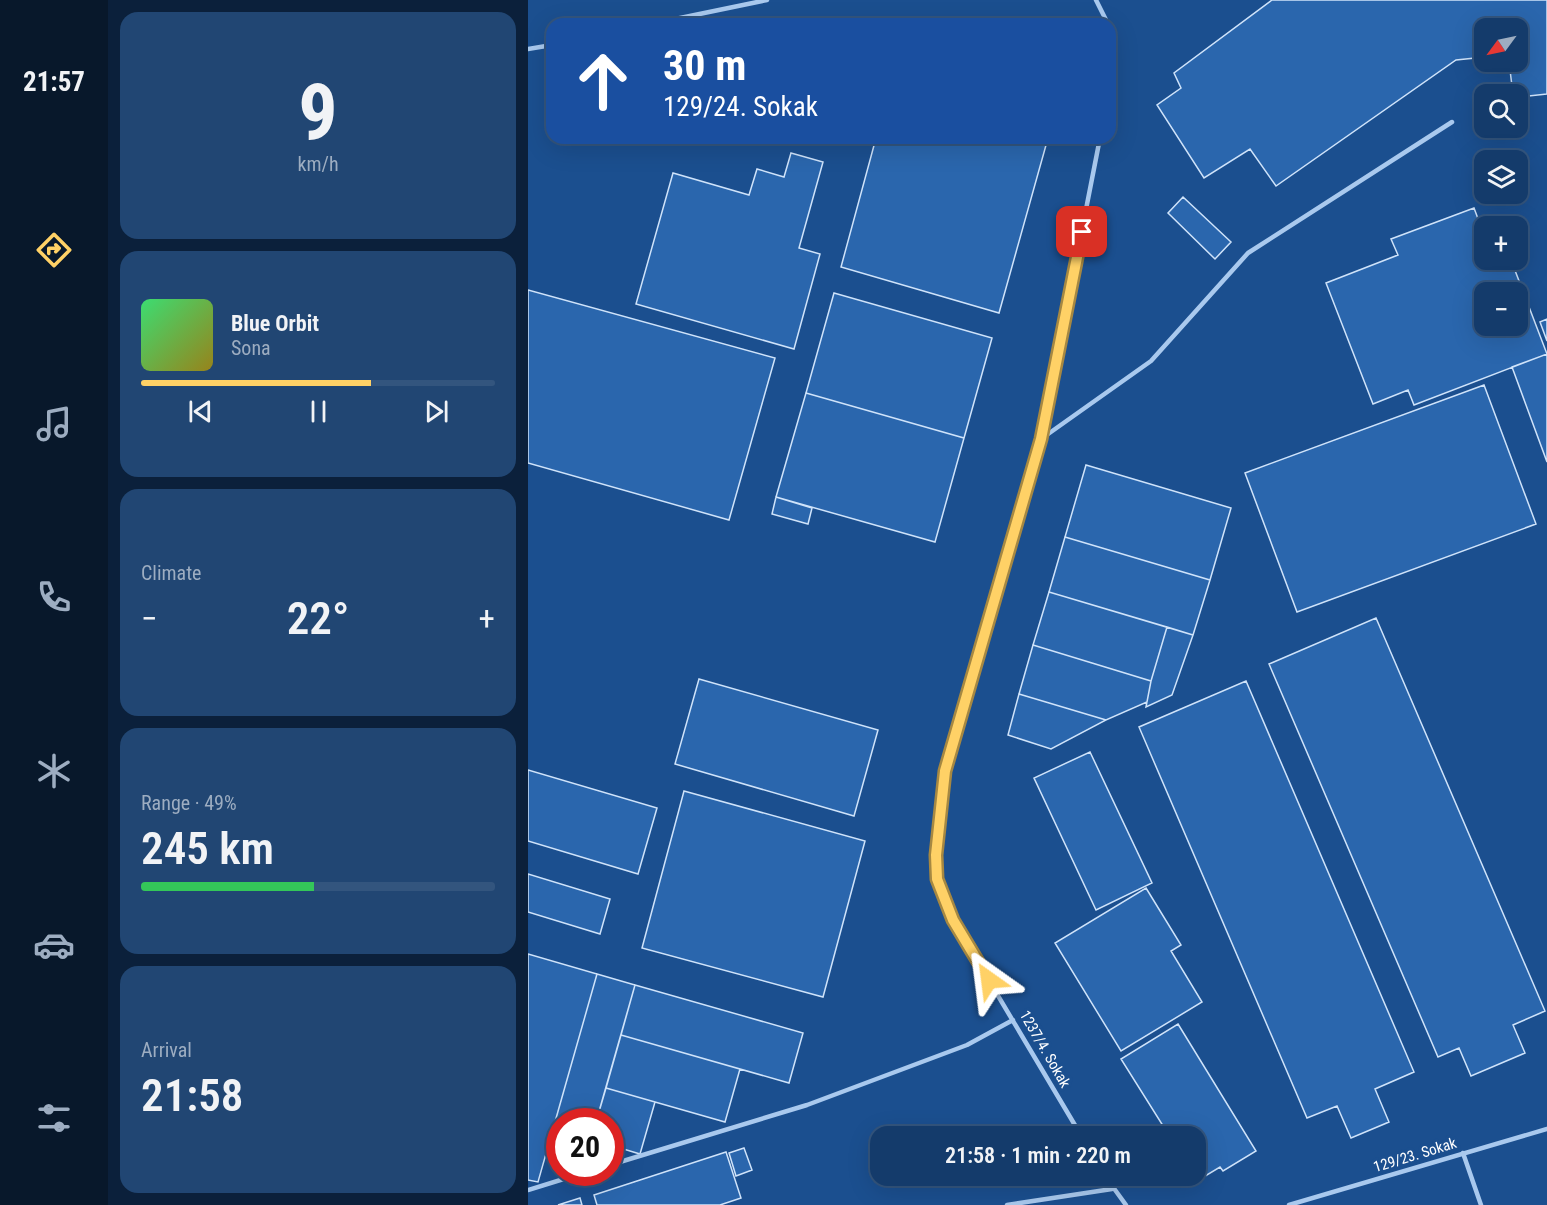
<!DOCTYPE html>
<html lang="en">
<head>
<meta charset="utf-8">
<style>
	:root { --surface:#143b6b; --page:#214673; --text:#f1f3f6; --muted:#9dadc1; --line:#33557e; --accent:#ffd166 }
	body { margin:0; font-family:"Roboto Condensed",sans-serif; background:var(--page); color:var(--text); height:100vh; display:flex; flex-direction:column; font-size:22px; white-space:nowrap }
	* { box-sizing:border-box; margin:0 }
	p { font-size:20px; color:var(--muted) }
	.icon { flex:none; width:33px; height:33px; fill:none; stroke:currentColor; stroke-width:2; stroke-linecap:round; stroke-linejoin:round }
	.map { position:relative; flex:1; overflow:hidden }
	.details { display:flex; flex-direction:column; gap:12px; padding:12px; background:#0b203b; width:420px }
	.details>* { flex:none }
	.banner { position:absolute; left:18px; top:18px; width:570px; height:126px; border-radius:18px; box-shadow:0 6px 24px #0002,0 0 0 2px var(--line); background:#1a4fa0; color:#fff; overflow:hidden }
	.needle { width:39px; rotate:237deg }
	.buttons { position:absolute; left:946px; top:18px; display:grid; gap:12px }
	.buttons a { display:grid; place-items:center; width:54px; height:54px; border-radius:12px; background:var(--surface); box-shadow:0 6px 24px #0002,0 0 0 2px var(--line); font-size:30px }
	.speed { position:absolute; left:18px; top:1108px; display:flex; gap:12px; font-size:30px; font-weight:700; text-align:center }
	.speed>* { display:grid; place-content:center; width:78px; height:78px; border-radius:50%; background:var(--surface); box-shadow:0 6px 24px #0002,0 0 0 2px var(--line); line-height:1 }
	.speed .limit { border:9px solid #d22; background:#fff; color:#111 }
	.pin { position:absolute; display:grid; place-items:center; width:51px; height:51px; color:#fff; margin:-26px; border-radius:12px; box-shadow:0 3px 9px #0006 }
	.me { position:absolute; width:66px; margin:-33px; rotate:329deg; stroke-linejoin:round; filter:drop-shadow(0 0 4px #0008) }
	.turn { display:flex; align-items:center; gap:21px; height:126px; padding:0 18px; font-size:27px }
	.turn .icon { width:78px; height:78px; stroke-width:2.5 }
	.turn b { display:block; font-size:42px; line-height:51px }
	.big { font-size:45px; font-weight:600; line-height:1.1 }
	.details .tile { flex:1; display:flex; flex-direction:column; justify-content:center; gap:9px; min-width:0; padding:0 21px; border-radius:18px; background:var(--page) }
	.details .dial { align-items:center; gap:0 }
	.dial b { font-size:78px; line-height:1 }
	.song { display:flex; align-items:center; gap:18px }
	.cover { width:72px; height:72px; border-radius:9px; background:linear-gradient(135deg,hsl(140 70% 55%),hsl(50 70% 35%)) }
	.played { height:6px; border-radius:3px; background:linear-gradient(90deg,var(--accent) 65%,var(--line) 65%) }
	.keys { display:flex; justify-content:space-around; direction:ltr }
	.heat { display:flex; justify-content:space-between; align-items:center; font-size:33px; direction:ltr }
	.charge { height:9px; border-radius:4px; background:linear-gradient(90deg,#34c759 49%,var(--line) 0) }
	.trip { position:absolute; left:342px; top:1126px; width:336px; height:60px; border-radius:18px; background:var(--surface); box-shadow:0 6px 24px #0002,0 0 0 2px var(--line); font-weight:600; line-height:60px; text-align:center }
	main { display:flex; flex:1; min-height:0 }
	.menu { display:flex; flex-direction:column; width:108px; justify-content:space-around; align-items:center; background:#08182b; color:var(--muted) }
	.menu .icon { width:42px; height:42px }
	.menu .selected { color:var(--accent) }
	.menu b { font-size:27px; color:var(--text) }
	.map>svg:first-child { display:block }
	.building { fill:#2a66ad; stroke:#cfe3fa; stroke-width:1.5; fill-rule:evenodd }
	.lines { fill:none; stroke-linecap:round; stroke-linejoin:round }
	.lane { stroke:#a9c9ee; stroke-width:4.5 }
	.route-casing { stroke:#a68842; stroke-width:15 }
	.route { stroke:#ffd166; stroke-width:10 }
	.labels { text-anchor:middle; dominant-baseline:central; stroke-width:6; stroke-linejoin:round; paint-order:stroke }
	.street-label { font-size:15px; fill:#fff; stroke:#1b4f8f }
</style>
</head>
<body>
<main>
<nav class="menu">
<b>21:57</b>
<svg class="icon selected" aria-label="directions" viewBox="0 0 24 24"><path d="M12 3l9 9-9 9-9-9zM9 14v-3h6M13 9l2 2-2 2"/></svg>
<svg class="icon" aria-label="music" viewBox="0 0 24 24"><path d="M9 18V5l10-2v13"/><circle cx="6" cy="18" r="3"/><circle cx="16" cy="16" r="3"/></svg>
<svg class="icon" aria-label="phone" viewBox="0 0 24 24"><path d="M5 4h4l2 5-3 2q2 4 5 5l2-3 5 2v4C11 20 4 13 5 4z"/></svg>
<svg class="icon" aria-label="climate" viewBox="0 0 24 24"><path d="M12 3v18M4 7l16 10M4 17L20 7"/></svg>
<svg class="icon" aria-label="car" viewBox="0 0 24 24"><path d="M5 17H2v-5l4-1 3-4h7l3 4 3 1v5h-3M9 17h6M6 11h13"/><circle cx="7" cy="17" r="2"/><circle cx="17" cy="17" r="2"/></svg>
<svg class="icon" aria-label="filters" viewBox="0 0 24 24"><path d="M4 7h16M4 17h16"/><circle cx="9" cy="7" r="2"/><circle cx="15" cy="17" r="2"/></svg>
</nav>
<section class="details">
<div class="tile dial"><b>9</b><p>km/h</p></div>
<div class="tile">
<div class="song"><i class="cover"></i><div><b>Blue Orbit</b><p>Sona</p></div></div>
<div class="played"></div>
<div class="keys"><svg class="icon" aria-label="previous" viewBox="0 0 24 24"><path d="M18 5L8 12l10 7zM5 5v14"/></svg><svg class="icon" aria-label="pause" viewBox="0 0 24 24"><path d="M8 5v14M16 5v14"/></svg><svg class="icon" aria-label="next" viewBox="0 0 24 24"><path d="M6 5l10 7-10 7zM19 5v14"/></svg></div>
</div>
<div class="tile"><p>Climate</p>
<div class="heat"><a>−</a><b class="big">22°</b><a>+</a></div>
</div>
<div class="tile"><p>Range · 49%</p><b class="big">245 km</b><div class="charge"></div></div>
<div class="tile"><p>Arrival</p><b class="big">21:58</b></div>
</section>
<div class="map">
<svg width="1019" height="1205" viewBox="0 0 1019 1205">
	<rect width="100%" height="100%" fill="#1b4f8f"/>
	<path class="building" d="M744 0H1019V94L990 97V94H985L981 62H990V28H957V57L928 60 748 186 722 149 676 178 629 105 653 88 646 73Z
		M348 138H520L471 313 313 267Z
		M263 153 295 162 271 248 292 254 266 349 108 304 145 173 221 195 229 169 256 177Z
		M655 197 703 242 687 259 640 213Z
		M946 208 952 224 967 219 970 226H957V260H983L1019 354 886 405 880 390 845 404 798 283 870 255 863 239ZM957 292H990V326H957Z
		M0 290 247 358 201 520 0 463Z
		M306 293 464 338 436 438 278 393Z
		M1019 319V341L1012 322Z
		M1019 354V462L984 367Z
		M956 385 1008 524 769 612 717 473Z
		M278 393 436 438 407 542 248 497Z
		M558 465 703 508 682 580 537 537Z
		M248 497 284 508 280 524 244 514Z
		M537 537 682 580 665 635 521 592Z
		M521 592 639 627 623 681 505 645Z
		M848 618 1017 1011 985 1025 997 1053 943 1076 931 1048 910 1057 741 664Z
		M639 627 665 635 644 695 618 707 623 681Z
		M505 645 623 681 619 702 578 720 491 694Z
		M171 679 350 730 326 816 147 764Z
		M718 681 886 1072 847 1089 861 1122 823 1138 809 1106 779 1118 611 727Z
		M491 694 578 720 523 749 480 735Z
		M562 752 624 883 568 910 506 778Z
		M0 770 129 808 110 874 0 841Z
		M156 791 337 841 295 997 114 948Z
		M0 874 82 899 72 934 0 912Z
		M618 888 653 945 643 951 674 1002 593 1051 527 943Z
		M0 954 69 974 10 1182 0 1180Z
		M69 974 107 985 68 1122H32V1130L25 1129Z
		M107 985 275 1033 261 1083 93 1035Z
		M650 1024 728 1151 695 1171 692 1167 669 1181 666 1176H668V1137H642L593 1059Z
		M93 1035 212 1069 197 1122 78 1088Z
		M78 1088 127 1102 112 1154 82 1145V1122H68Z
		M216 1148 224 1170 208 1176 201 1153Z
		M198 1152 213 1198 192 1205H69L66 1195Z
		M52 1198 54 1205H30Z"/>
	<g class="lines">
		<path class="lane" d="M568 0 580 24
			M123 24 239 0
			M582 30V86
			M0 49 24 45
			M513 439 623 361 720 253 924 122
			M554 1137 425 920 409 879 408 855 417 771 513 439 572 138
			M935 1153 953 1205
			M82 1165 279 1105 439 1045 485 1020
			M577 1176 598 1205
			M0 1190 55 1173
			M479 1205 584 1189
			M761 1205 1019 1129"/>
	</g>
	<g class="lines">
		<defs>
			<path id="route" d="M461 980 425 920 409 879 408 855 417 771 513 439 554 232"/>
		</defs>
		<use href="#route" class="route-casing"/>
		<use href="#route" class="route"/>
	</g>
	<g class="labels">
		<g class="street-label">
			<text transform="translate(517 1049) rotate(60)">1237/4. Sokak</text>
			<text transform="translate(887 1155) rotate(-17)">129/23. Sokak</text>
		</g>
	</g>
</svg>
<div class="buttons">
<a><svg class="needle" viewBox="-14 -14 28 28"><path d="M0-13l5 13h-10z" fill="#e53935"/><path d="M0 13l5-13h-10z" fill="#9dadc1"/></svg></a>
<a><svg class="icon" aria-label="search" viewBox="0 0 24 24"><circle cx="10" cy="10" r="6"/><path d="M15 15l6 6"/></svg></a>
<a><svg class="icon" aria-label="layers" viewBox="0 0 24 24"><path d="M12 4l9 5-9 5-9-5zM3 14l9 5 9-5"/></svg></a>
<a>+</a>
<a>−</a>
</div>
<div class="speed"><div class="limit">20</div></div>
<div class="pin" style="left:554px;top:232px;background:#d93025"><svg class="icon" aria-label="arrive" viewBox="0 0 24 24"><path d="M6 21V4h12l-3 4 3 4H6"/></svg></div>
<svg class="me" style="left:461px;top:980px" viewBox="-20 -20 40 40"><path d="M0-17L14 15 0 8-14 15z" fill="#ffd166" stroke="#fff" stroke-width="4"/></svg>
<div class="trip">21:58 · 1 min · 220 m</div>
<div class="banner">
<div class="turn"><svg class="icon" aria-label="ahead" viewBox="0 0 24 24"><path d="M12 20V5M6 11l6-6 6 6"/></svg><div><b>30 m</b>129/24. Sokak</div></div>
</div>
</div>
</main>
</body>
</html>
